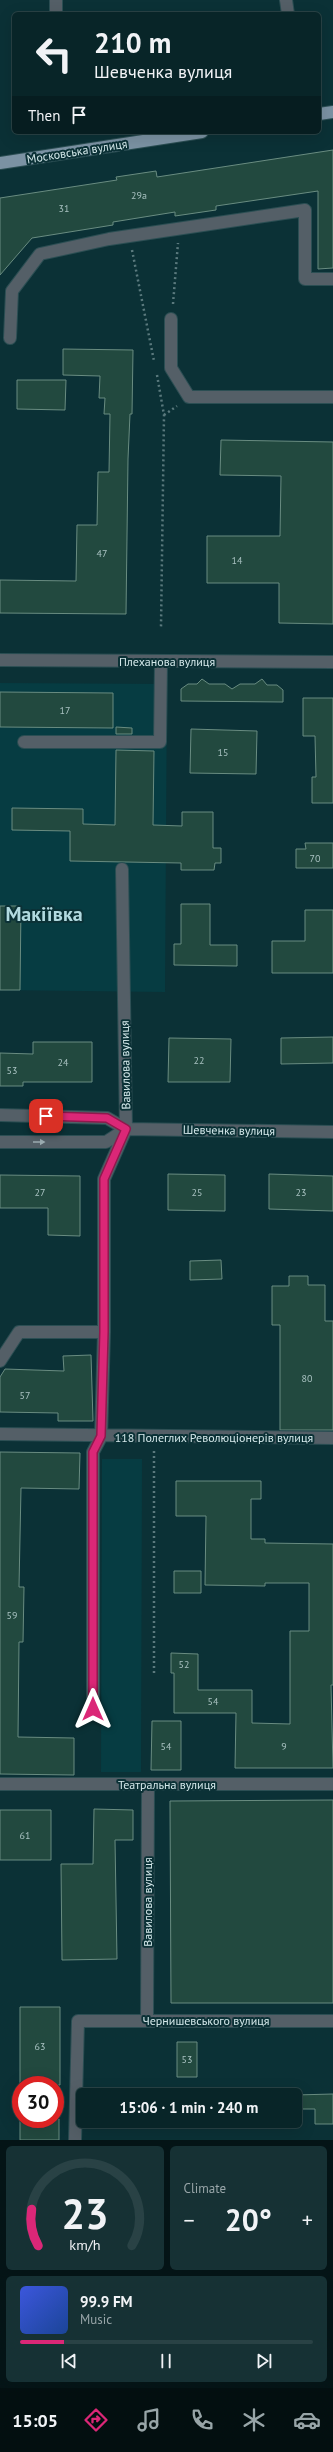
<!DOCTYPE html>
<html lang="en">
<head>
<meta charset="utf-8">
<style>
	:root { --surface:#082528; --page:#163134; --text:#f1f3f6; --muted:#98a5a8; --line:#294245; --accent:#db2777 }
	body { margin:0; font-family:"PT Sans",sans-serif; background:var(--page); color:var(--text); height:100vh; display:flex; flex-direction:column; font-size:15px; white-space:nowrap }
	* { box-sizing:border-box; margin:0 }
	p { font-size:13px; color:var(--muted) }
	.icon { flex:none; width:22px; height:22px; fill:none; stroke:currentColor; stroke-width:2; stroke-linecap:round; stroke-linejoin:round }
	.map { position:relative; height:2140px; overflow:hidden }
	.drawer { display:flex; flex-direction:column; gap:6px; padding:6px; background:#041416; flex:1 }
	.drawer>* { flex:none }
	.guide { position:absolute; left:12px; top:12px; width:309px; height:122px; border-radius:6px; box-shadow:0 4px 16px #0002,0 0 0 1px var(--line); background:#082528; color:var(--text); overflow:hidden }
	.speed { position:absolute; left:12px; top:2076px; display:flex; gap:8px; font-size:20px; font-weight:700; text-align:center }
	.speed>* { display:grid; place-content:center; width:52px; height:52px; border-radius:50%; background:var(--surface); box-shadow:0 4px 16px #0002,0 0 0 1px var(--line); line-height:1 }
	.speed .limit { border:6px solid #d22; background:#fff; color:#111 }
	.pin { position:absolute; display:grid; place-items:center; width:34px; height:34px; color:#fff; margin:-17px; border-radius:8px; box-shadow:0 2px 6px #0006 }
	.me { position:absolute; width:44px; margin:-22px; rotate:0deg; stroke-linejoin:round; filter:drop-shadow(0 0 3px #0008) }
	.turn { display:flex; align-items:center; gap:14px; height:84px; padding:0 16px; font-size:18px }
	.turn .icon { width:52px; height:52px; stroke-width:2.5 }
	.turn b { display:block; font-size:28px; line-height:34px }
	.then { display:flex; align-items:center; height:38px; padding:0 16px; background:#0003; gap:8px; font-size:15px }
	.big { font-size:30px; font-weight:700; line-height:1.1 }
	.drawer .card { flex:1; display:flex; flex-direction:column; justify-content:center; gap:6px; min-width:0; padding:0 14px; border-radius:6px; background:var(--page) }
	.drawer .dial { align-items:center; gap:0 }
	.dial svg { height:104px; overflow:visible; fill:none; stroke:var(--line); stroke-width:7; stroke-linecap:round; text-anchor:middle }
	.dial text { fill:var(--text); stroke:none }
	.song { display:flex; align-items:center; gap:12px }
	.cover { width:48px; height:48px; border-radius:6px; background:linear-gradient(135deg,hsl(230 70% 55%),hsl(220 70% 35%)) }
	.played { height:4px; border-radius:2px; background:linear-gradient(90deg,var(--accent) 15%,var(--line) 15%) }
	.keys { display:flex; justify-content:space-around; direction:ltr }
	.heat { display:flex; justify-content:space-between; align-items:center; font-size:22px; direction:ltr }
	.drawer .tiles { flex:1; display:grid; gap:6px; grid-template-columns:1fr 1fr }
	.card:last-child { grid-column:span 2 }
	.trip { position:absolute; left:76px; top:2088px; width:226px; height:40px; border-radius:6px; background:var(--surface); box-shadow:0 4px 16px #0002,0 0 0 1px var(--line); font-weight:700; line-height:40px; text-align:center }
	.menu { display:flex; height:64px; justify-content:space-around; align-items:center; background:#030f10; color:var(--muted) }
	.menu .icon { width:28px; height:28px }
	.menu .on { color:var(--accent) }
	.menu b { font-size:18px; color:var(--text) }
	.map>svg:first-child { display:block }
	.built { fill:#063c42 }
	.building { fill:#22493f; stroke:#698c81 }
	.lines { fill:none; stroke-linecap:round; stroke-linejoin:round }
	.minor-casing { stroke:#2b4e53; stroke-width:14 }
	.major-casing { stroke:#2b4e53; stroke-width:14 }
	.path { stroke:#5a797d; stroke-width:2.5; stroke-dasharray:2 3; stroke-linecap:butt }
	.minor { stroke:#545f67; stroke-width:12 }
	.major { stroke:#7b92a3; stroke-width:12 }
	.oneway { fill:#9babb0 }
	.route-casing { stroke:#8e194d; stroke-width:10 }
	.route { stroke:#db2777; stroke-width:7 }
	.labels { text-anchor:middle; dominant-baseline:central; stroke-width:4; stroke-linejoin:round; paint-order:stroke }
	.number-label { font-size:10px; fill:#a8c1c0 }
	.street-label { font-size:12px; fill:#d5e9eb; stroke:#0b3136 }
	.town-label { font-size:20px; font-weight:bold; fill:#b2dae0; stroke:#0b3136 }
</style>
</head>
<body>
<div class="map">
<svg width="333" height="2140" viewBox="0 0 333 2140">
	<rect width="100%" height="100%" fill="#0b3136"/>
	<path class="built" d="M0 683 167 684 165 992 0 990Z
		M102 1459H142L141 1772H101Z"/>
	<path class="building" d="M333 150V268L318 269V191L216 206V210L175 216V212L113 222V225L32 238 0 275V198L117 180 116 177 156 171 157 177Z
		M63 349 133 350 132 414H130L128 459 126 614 0 613V580L76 581 77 525H97L98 472H109L110 414H104L105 398H99L100 376 63 375Z
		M17 380H66L65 410 17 409Z
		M221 440 333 442V624L279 623V583H207V536H280L281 476 220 475Z
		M202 679 209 684H225L232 689 240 684H255L262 679 267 685H277L283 690V702L181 701V689L188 684H197Z
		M0 692 113 693V728L0 727Z
		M303 698H333V803H312V777H316L315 736H303Z
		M116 727 132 728V734H116Z
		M191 729 257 731 256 774 190 773Z
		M116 750 154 751 153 825 182 826V812H213V848H221V863H215L214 870H181V863L70 861V831L12 830V808L83 809V824L115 825Z
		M305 843H333V868H296V849H306Z
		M181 904H210V945H237V966L174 965V944H181Z
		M0 906H21L20 990H0Z
		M305 910H333V973H272V941H305Z
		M333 1037V1063L281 1064V1038Z
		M169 1038 231 1039 230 1082H168Z
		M33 1042H92V1082H23V1086H0V1053L33 1054Z
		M168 1174 225 1175V1211L168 1210Z
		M269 1174 333 1176V1211L269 1209Z
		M0 1175 80 1176V1236L48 1235V1208H0Z
		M221 1260 222 1279 190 1280V1261Z
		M289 1276H308V1285H325V1321H333V1430H280V1325H272V1286H289Z
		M91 1355 93 1421H58V1413L0 1412V1377L5 1369 64 1371 63 1356Z
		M0 1452 80 1453 79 1489 21 1488 19 1587H24L23 1642H19L18 1737 74 1738V1775L0 1774Z
		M176 1481H261V1499H251V1539H265V1543L333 1544V1685H331L333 1768H235L236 1713H174V1673H171V1653L198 1654V1690H252V1723L290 1724V1631H309V1583H265V1586L205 1585 206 1516H176Z
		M174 1571H201V1593H174Z
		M152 1721H181V1770H151Z
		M333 1800V2003H171L170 1801Z
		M94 1809 133 1810V1840H115L117 1959 62 1960 61 1864H93Z
		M0 1810H51V1860H0Z
		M20 2007H60V2085H20Z
		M177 2042H197V2077H177Z
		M333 2094V2124H315V2109H295V2095Z
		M20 2119H59V2140H20Z"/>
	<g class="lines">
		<defs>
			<path id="minor" d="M56 0V14
				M286 0 288 14
				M171 319V368L189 397H333
				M10 338 12 291 40 254 109 239 305 210V279H333
				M0 660 333 662
				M24 742H160L161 661
				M0 1115 107 1118 126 1129 333 1132
				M0 1142H106L126 1129
				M0 1361 19 1332H104
				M0 1434 333 1438
				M93 1709V1452L101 1437 104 1332V1179L126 1129 122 869
				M0 1784H333
				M147 2020 148 1784
				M75 2140 78 2021H333"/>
			<path id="major" d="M319 114 333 112
				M0 163 202 132"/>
		</defs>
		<use href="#minor" class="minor-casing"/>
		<use href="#major" class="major-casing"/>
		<path class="path" d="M132 250 154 361
			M173 304 178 243
			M157 375 164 415 161 627
			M164 415 177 406
			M154 1451V1674"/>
		<use href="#minor" class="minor"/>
		<use href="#major" class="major"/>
	</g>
	<defs><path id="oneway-solid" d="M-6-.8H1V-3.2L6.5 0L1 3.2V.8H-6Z"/></defs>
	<use class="oneway" href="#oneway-solid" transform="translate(39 1142)"/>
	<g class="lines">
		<defs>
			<path id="route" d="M46 1116 107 1118 126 1129 104 1179V1332L101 1436 93 1452V1709"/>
		</defs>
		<use href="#route" class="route-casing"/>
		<use href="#route" class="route"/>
	</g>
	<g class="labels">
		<g class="number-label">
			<text x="139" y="195">29а</text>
			<text x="64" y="208">31</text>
			<text x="102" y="553">47</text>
			<text x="237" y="560">14</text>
			<text x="65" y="710">17</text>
			<text x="223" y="752">15</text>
			<text x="315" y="858">70</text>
			<text x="199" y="1060">22</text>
			<text x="63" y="1062">24</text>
			<text x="12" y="1070">53</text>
			<text x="40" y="1192">27</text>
			<text x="197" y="1192">25</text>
			<text x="301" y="1192">23</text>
			<text x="307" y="1378">80</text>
			<text x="25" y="1395">57</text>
			<text x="12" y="1615">59</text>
			<text x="184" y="1664">52</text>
			<text x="213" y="1701">54</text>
			<text x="166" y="1746">54</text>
			<text x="284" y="1746">9</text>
			<text x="25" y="1835">61</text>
			<text x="40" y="2046">63</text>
			<text x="187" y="2059">53</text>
		</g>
		<g class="street-label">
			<text transform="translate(77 151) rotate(-9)">Московська вулиця</text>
			<text x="167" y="661">Плеханова вулиця</text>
			<text transform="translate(125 1065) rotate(-91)">Вавилова вулиця</text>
			<text transform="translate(229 1130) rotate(1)">Шевченка вулиця</text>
			<text x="214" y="1437">118 Полеглих Революціонерів вулиця</text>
			<text x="167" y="1784">Театральна вулиця</text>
			<text transform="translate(147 1902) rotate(-90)">Вавилова вулиця</text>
			<text x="206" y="2020">Чернишевського вулиця</text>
		</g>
		<g class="town-label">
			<text x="44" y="914">Макіївка</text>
		</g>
	</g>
</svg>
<div class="speed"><div class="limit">30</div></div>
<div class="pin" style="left:46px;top:1116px;background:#d93025"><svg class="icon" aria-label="arrive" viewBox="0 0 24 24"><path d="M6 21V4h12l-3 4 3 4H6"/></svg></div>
<svg class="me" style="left:93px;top:1709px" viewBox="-20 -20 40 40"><path d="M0-17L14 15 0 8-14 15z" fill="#db2777" stroke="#fff" stroke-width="4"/></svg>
<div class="trip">15:06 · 1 min · 240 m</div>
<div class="guide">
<div class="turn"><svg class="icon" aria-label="left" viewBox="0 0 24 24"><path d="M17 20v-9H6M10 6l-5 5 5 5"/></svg><div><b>210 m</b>Шевченка вулиця</div></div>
<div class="then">Then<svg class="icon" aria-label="arrive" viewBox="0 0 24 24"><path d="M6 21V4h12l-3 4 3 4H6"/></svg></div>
</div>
</div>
<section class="drawer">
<div class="tiles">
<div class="card dial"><svg viewBox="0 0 100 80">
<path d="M14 69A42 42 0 1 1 86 69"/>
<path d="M14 69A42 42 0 0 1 9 41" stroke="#db2777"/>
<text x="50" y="56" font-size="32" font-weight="700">23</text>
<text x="50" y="72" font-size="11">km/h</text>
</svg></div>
<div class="card"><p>Climate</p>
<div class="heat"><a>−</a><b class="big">20°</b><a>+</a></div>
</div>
<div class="card">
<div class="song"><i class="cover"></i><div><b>99.9 FM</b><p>Music</p></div></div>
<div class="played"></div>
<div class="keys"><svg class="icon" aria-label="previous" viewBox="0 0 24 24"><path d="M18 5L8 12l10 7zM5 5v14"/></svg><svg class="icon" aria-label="pause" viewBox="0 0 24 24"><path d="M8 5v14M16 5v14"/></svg><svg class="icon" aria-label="next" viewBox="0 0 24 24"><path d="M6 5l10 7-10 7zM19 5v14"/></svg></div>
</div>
</div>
</section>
<nav class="menu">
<b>15:05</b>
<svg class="icon on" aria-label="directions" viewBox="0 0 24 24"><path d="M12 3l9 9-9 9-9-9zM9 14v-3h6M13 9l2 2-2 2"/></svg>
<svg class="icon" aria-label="music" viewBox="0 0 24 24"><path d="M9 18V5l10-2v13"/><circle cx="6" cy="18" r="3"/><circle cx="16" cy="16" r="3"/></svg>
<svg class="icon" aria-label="phone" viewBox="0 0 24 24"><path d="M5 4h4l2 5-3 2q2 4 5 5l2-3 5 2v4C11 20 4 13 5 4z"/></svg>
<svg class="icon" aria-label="climate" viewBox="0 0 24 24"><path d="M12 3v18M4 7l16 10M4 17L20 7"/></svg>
<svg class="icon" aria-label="car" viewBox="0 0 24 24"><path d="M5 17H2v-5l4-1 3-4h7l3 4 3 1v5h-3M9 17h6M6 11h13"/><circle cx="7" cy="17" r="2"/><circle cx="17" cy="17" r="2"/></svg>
</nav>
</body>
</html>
